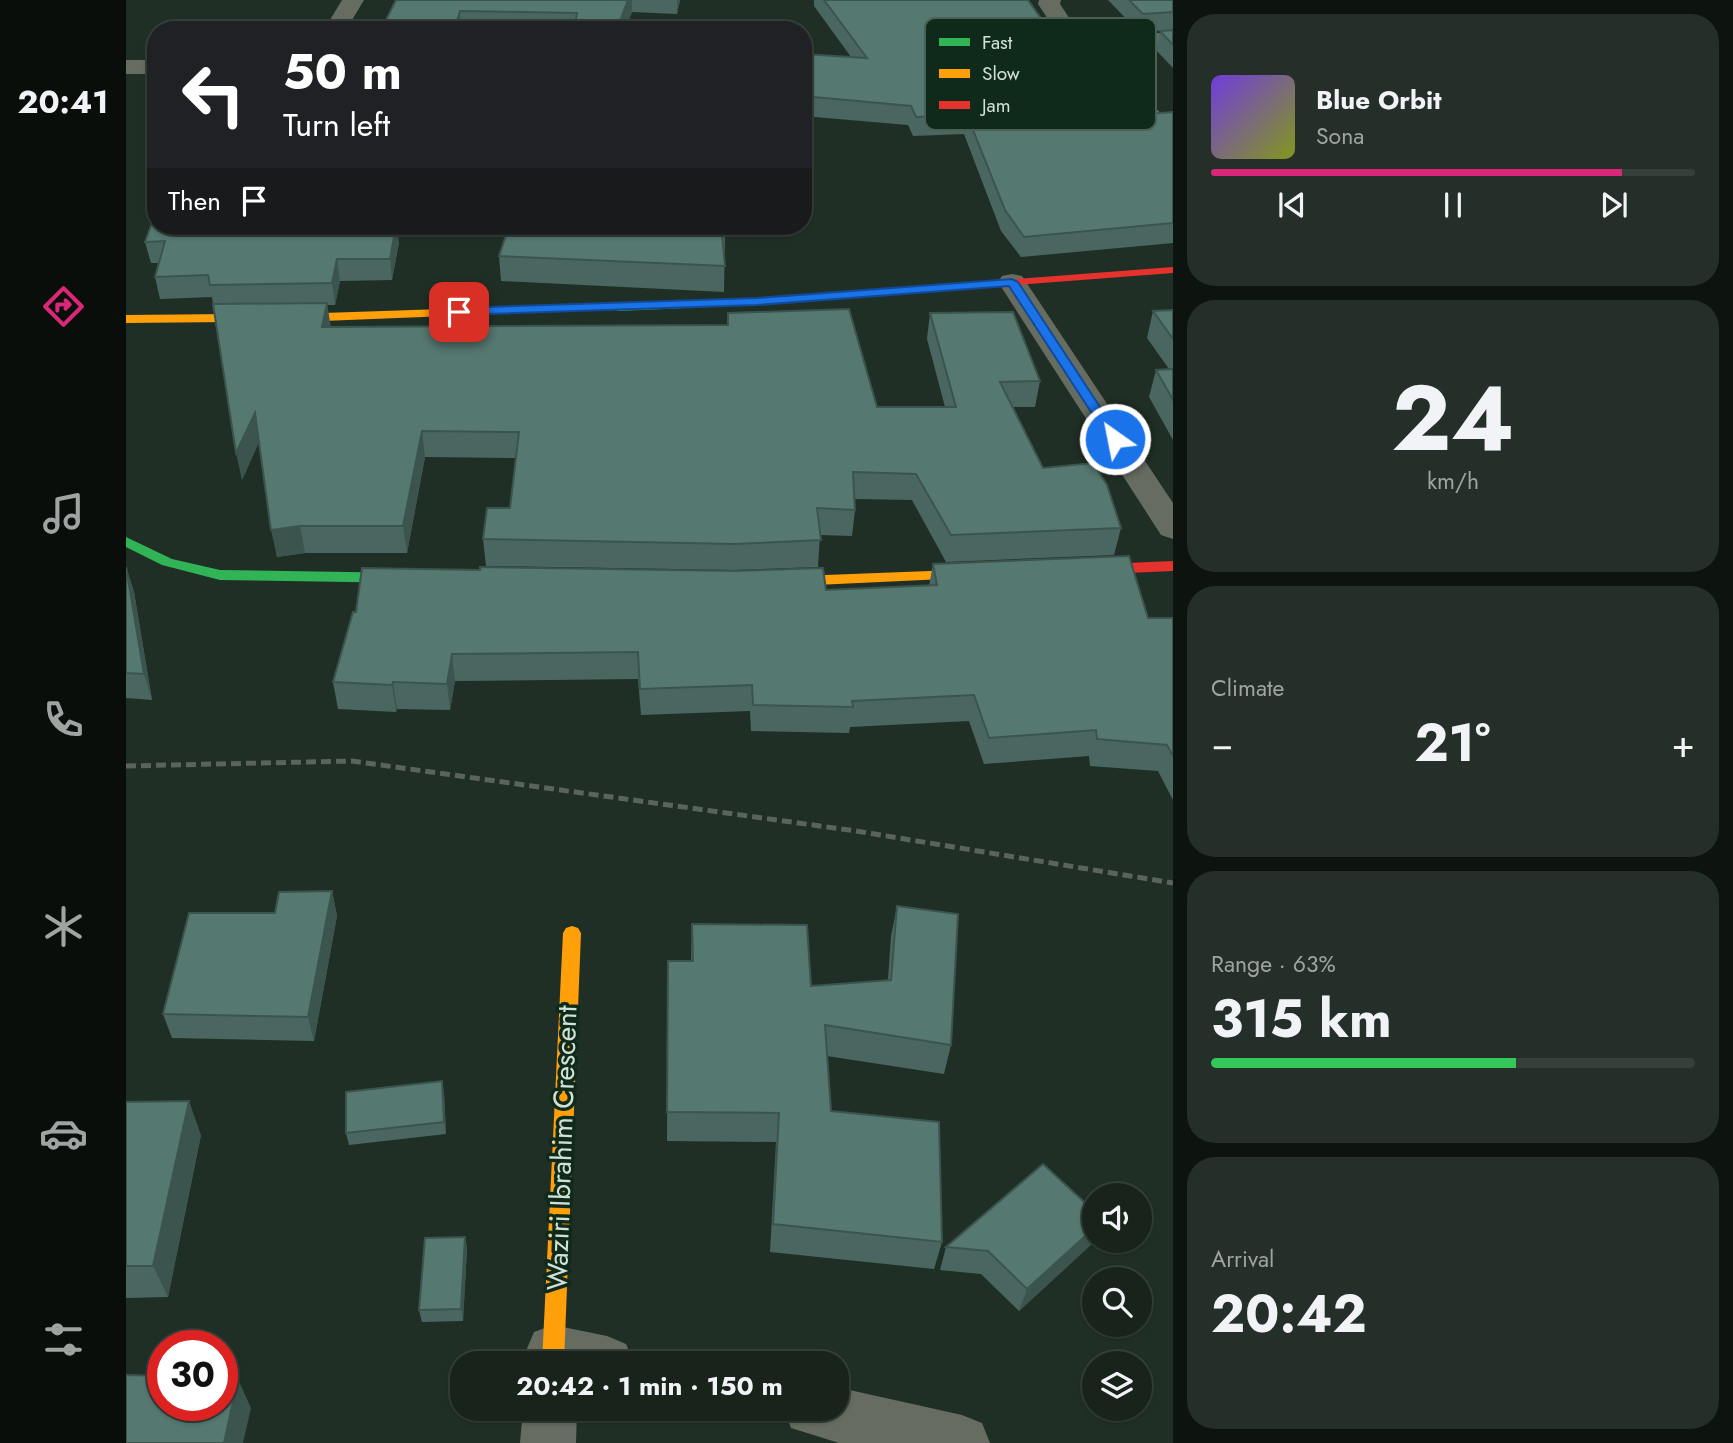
<!DOCTYPE html>
<html lang="en">
<head>
<meta charset="utf-8">
<style>
	:root { --surface:#18231c; --page:#252f29; --text:#f1f3f6; --muted:#9fa4a3; --line:#36403b; --accent:#db2777 }
	body { margin:0; font-family:Jost,sans-serif; background:var(--page); color:var(--text); height:100vh; display:flex; flex-direction:column; font-size:26px; white-space:nowrap }
	* { box-sizing:border-box; margin:0 }
	p { font-size:23px; color:var(--muted) }
	.icon { flex:none; width:38px; height:38px; fill:none; stroke:currentColor; stroke-width:2; stroke-linecap:round; stroke-linejoin:round }
	.map { position:relative; flex:1; overflow:hidden }
	.sheet { display:flex; flex-direction:column; gap:14px; padding:14px; background:#0d130f; width:560px }
	.sheet>* { flex:none }
	.banner { position:absolute; left:21px; top:21px; width:665px; height:214px; border-radius:28px; box-shadow:0 2px 5px #0004,0 0 0 2px var(--line); background:#202124; color:#fff; overflow:hidden }
	.fabs { position:absolute; left:956px; top:1183px; display:grid; gap:14px }
	.fabs a { display:grid; place-items:center; width:70px; height:70px; border-radius:50%; background:var(--surface); box-shadow:0 2px 5px #0004,0 0 0 2px var(--line); font-size:35px }
	.speed { position:absolute; left:21px; top:1330px; display:flex; gap:14px; font-size:35px; font-weight:700; text-align:center }
	.speed>* { display:grid; place-content:center; width:91px; height:91px; border-radius:50%; background:var(--surface); box-shadow:0 2px 5px #0004,0 0 0 2px var(--line); line-height:1 }
	.speed .limit { border:10px solid #d22; background:#fff; color:#111 }
	.pin { position:absolute; display:grid; place-items:center; width:60px; height:60px; color:#fff; margin:-30px; border-radius:14px; box-shadow:0 4px 10px #0006 }
	.me { position:absolute; width:77px; margin:-38px; rotate:327deg; stroke-linejoin:round; filter:drop-shadow(0 0 5px #0008) }
	.turn { display:flex; align-items:center; gap:24px; height:147px; padding:0 21px; font-size:32px }
	.turn .icon { width:91px; height:91px; stroke-width:2.5 }
	.turn b { display:block; font-size:49px; line-height:60px }
	.then { display:flex; align-items:center; height:66px; padding:0 21px; background:#0003; gap:14px; font-size:26px }
	.big { font-size:52px; font-weight:700; line-height:1.1 }
	.sheet .tile { flex:1; display:flex; flex-direction:column; justify-content:center; gap:10px; min-width:0; padding:0 24px; border-radius:28px; background:var(--page) }
	.sheet .dial { align-items:center; gap:0 }
	.dial b { font-size:91px; line-height:1 }
	.song { display:flex; align-items:center; gap:21px }
	.cover { width:84px; height:84px; border-radius:10px; background:linear-gradient(135deg,hsl(260 70% 55%),hsl(70 70% 35%)) }
	.played { height:7px; border-radius:4px; background:linear-gradient(90deg,var(--accent) 85%,var(--line) 85%) }
	.keys { display:flex; justify-content:space-around; direction:ltr }
	.heat { display:flex; justify-content:space-between; align-items:center; font-size:38px; direction:ltr }
	.charge { height:10px; border-radius:5px; background:linear-gradient(90deg,#34c759 63%,var(--line) 0) }
	.trip { position:absolute; left:324px; top:1351px; width:399px; height:70px; border-radius:28px; background:var(--surface); box-shadow:0 2px 5px #0004,0 0 0 2px var(--line); font-weight:700; line-height:70px; text-align:center }
	main { display:flex; flex:1; min-height:0 }
	.tabs { display:flex; flex-direction:column; width:126px; justify-content:space-around; align-items:center; background:#0a0e0b; color:var(--muted) }
	.tabs .icon { width:49px; height:49px }
	.tabs .selected { color:var(--accent) }
	.tabs b { font-size:32px; color:var(--text) }
	.map>svg:first-child { display:block }
	.lines { fill:none; stroke-linecap:round; stroke-linejoin:round }
	.street { fill:#666c60; fill-rule:evenodd }
	.fast { fill:#30b455; fill-rule:evenodd }
	.slow { fill:#ff9f0a; fill-rule:evenodd }
	.jam { fill:#e5322d; fill-rule:evenodd }
	.rail { stroke:#5a645b; stroke-width:5; stroke-dasharray:10 5; stroke-linecap:butt }
	.wall { fill:#496760 }
	.shaded-wall { fill:#3c544e }
	.building { fill:#557870; stroke:#3c544e; stroke-width:2 }
	.route { fill:#1a73e8; stroke:#114b97; stroke-width:2 }
	.labels { text-anchor:middle; dominant-baseline:central; stroke-width:7; stroke-linejoin:round; paint-order:stroke }
	.near-street-label { font-size:28px; fill:#d1e1d6; stroke:#0f2a1a }
	.key { fill:#0f2a1a; stroke:#496152; stroke-width:2 }
	.key-label { font-size:19px; fill:#d1e1d6 }
</style>
</head>
<body>
<main>
<nav class="tabs">
<b>20:41</b>
<svg class="icon selected" aria-label="directions" viewBox="0 0 24 24"><path d="M12 3l9 9-9 9-9-9zM9 14v-3h6M13 9l2 2-2 2"/></svg>
<svg class="icon" aria-label="music" viewBox="0 0 24 24"><path d="M9 18V5l10-2v13"/><circle cx="6" cy="18" r="3"/><circle cx="16" cy="16" r="3"/></svg>
<svg class="icon" aria-label="phone" viewBox="0 0 24 24"><path d="M5 4h4l2 5-3 2q2 4 5 5l2-3 5 2v4C11 20 4 13 5 4z"/></svg>
<svg class="icon" aria-label="climate" viewBox="0 0 24 24"><path d="M12 3v18M4 7l16 10M4 17L20 7"/></svg>
<svg class="icon" aria-label="car" viewBox="0 0 24 24"><path d="M5 17H2v-5l4-1 3-4h7l3 4 3 1v5h-3M9 17h6M6 11h13"/><circle cx="7" cy="17" r="2"/><circle cx="17" cy="17" r="2"/></svg>
<svg class="icon" aria-label="filters" viewBox="0 0 24 24"><path d="M4 7h16M4 17h16"/><circle cx="9" cy="7" r="2"/><circle cx="15" cy="17" r="2"/></svg>
</nav>
<div class="map">
<svg width="1047" height="1443" viewBox="0 0 1047 1443">
	<rect width="100%" height="100%" fill="#202f25"/>
	<g class="lines">
		<path class="street" d="M216 0H238L220 30H198Z
			M913 0H935L934 4 957 39 1047 32V46L969 51 1040 118 1043 123 1040 128 1031 130 1022 128 943 51 912 4Z
			M0 60H30V74H0Z
			M886 274 896 276 1047 503V539L1035 535 872 282 876 276Z
			M427 1325 481 1336 500 1344 508 1363H405L400 1351 408 1332Z
			M710 1387 836 1415 856 1423 864 1443H713L665 1428 657 1409H710Z
			M397 1409H451L450 1443H394Z"/>
		<path class="fast" d="M775 288 781 291 779 293 631 305 492 311 486 307 492 303 631 299Z
			M0 537 46 559 94 570 286 573 293 578 286 583 94 580 36 565 0 547Z"/>
		<path class="slow" d="M492 303 498 307 496 309 197 321 0 323V315L197 313Z
			M856 569 861 571 863 574 861 577 647 587 640 582 647 577Z
			M446 926 452 928 455 933 438 1363H416L437 933 440 928Z"/>
		<path class="jam" d="M1047 267V273L775 294 769 291 775 288Z
			M1047 561V571L955 575 948 570 955 565Z"/>
		<path class="rail" d="M0 766 226 761 730 831 1047 883"/>
	</g>
	<path class="wall" d="M270 0H554L551 14 506 12 499 30H255Z
		M688 0H698L972 99 968 118 1047 112V243L895 257 875 231 838 134 787 136 782 125 677 116V54L725 57 688 6Z
		M982 0H1047V68L1030 50 1034 31 1043 30 1013 32Z
		M30 226 273 242 266 280 214 281 209 305H201L204 327 751 407H819L801 339 804 313 914 381 909 407H887L917 468 995 528 988 555 820 562 786 500 729 499V510L726 536 694 535 692 567 608 570 360 566 357 539 384 508 390 458 299 457 281 553H179L151 557 133 442 116 480 86 297 34 299 29 277 33 263H25L19 242Z
		M368 226H597L599 235 598 292 375 281 373 256 382 231H369Z
		M1047 310V440L1023 397 1030 370 1043 369 1021 338 1027 311Z
		M807 564 1022 618H1047V800L1032 771 964 766 963 756 858 764 843 721 724 727 723 733 625 731 624 711 515 715 512 679 329 681 324 710 271 709 270 712 212 709 207 682 227 612 803 586Z
		M0 567 8 592 26 700 0 698Z
		M206 891 211 916 188 1041 46 1038 37 1014 149 913Z
		M771 906 825 1045 818 1074 701 1056 705 1111 816 1242 808 1269 644 1252 650 1142 541 1141 542 961H565L566 924 685 986 762 980 765 936Z
		M318 1093 320 1134 223 1145 220 1133Z
		M0 1102 75 1135 42 1297 0 1298Z
		M339 1237 341 1249 337 1321 296 1322 293 1310Z
		M968 1241V1242L893 1311 855 1274 814 1270 820 1247Z"/>
	<path class="shaded-wall" d="M502 0H506V12L499 30H491L492 26Z
		M551 0H554L551 14Z
		M334 11 335 30H328Z
		M972 99 968 118 929 124V112L932 104Z
		M270 226H271L273 242 266 280 264 259Z
		M211 259 214 281 209 305 206 283Z
		M201 303 205 328 196 327Z
		M129 413 134 439 116 480 110 453Z
		M296 431 299 457 281 553 277 526Z
		M174 526 179 553 151 557 145 530Z
		M0 567 8 592 26 700 18 674Z
		M326 654 329 681 324 710 321 684Z
		M267 682 271 709 270 712 266 685Z
		M206 891 211 916 188 1041 182 1017Z
		M316 1081 318 1093 320 1134 318 1122Z
		M63 1101 75 1135 42 1297 27 1266Z
		M968 1228V1242L893 1311 901 1289Z
		M339 1237 341 1249 337 1321 335 1309Z
		M112 1379 125 1408 117 1443H98Z"/>
	<path class="building" d="M270 0H502L492 26 491 30H448L451 13 334 11 328 30H255Z
		M698 0H902L972 99 932 104 929 112 932 117 943 120 1047 112V223L898 237 879 210 841 115 790 117 785 106 677 96V54L741 58Z
		M1003 0H1047V12L1017 14Z
		M1047 30V45L1034 31Z
		M30 212V226H270L264 259H211L206 283 84 285 82 275 29 277 39 241 19 242Z
		M383 226H597L599 235 596 234 599 266 373 256Z
		M201 303 196 327 602 325V313L723 309 751 407H830L804 313 887 312 914 381 874 382 917 468 967 463 981 485 995 528 825 535 790 474 727 472 729 510 691 508 695 540 609 544 357 539 361 508H384L393 432 296 431 277 526H174L145 530 129 413 110 453 87 304Z
		M1047 310V339L1027 311Z
		M1047 369V400L1030 370Z
		M1003 556 1022 618H1047V756L1041 745 971 739 970 730 863 738 848 695 726 701 727 707 627 705 626 685 514 689 512 652 326 654 321 684 267 682 266 685 207 682 227 612H230L236 568 354 570V567L609 571 697 568 700 590 811 585 807 564Z
		M0 567 18 674 0 673Z
		M206 891 182 1017 37 1014 63 913H149L153 892Z
		M771 906 832 914 825 1045 699 1025 705 1111 813 1122 816 1242 647 1224 653 1113 541 1112 542 961H567L566 924 681 925 685 986 765 980Z
		M316 1081 318 1122 220 1133V1092Z
		M63 1101 27 1266H0V1102Z
		M917 1164 968 1211V1228L901 1289 862 1251 820 1247Z
		M339 1237 335 1309 293 1310 299 1238Z
		M0 1375 37 1376V1405H96V1378L112 1379 98 1443H0Z"/>
	<path class="route" d="M886 279 892 282 995 439 993 441H984L883 286 631 305 333 315 327 312 333 308 631 298Z"/>
	<g class="labels">
		<g class="near-street-label">
			<text transform="translate(436 1148) rotate(-88)">Waziri Ibrahim Crescent</text>
		</g>
	</g>
	<rect x="799" y="18" width="231" height="112" rx="10" class="key"/>
	<rect x="813" y="38" width="31" height="8" fill="#30b455"/>
	<rect x="813" y="69" width="31" height="9" fill="#ff9f0a"/>
	<rect x="813" y="101" width="31" height="8" fill="#e5322d"/>
	<g class="key-label">
		<text x="856" y="49">Fast</text>
		<text x="856" y="80">Slow</text>
		<text x="856" y="112">Jam</text>
	</g>
</svg>
<div class="fabs">
<a><svg class="icon" aria-label="sound" viewBox="0 0 24 24"><path d="M4 9h4l5-4v14l-5-4H4zM17 9q2 3 0 6"/></svg></a>
<a><svg class="icon" aria-label="search" viewBox="0 0 24 24"><circle cx="10" cy="10" r="6"/><path d="M15 15l6 6"/></svg></a>
<a><svg class="icon" aria-label="layers" viewBox="0 0 24 24"><path d="M12 4l9 5-9 5-9-5zM3 14l9 5 9-5"/></svg></a>
</div>
<div class="speed"><div class="limit">30</div></div>
<div class="pin" style="left:333px;top:312px;background:#d93025"><svg class="icon" aria-label="arrive" viewBox="0 0 24 24"><path d="M6 21V4h12l-3 4 3 4H6"/></svg></div>
<svg class="me" style="left:989px;top:439px" viewBox="-20 -20 40 40"><circle r="17" fill="#1a73e8" stroke="#fff" stroke-width="3"/><path d="M0-11L8 9 0 5-8 9z" fill="#fff"/></svg>
<div class="trip">20:42 · 1 min · 150 m</div>
<div class="banner">
<div class="turn"><svg class="icon" aria-label="left" viewBox="0 0 24 24"><path d="M17 20v-9H6M10 6l-5 5 5 5"/></svg><div><b>50 m</b>Turn left</div></div>
<div class="then">Then<svg class="icon" aria-label="arrive" viewBox="0 0 24 24"><path d="M6 21V4h12l-3 4 3 4H6"/></svg></div>
</div>
</div>
<section class="sheet">
<div class="tile">
<div class="song"><i class="cover"></i><div><b>Blue Orbit</b><p>Sona</p></div></div>
<div class="played"></div>
<div class="keys"><svg class="icon" aria-label="previous" viewBox="0 0 24 24"><path d="M18 5L8 12l10 7zM5 5v14"/></svg><svg class="icon" aria-label="pause" viewBox="0 0 24 24"><path d="M8 5v14M16 5v14"/></svg><svg class="icon" aria-label="next" viewBox="0 0 24 24"><path d="M6 5l10 7-10 7zM19 5v14"/></svg></div>
</div>
<div class="tile dial"><b>24</b><p>km/h</p></div>
<div class="tile"><p>Climate</p>
<div class="heat"><a>−</a><b class="big">21°</b><a>+</a></div>
</div>
<div class="tile"><p>Range · 63%</p><b class="big">315 km</b><div class="charge"></div></div>
<div class="tile"><p>Arrival</p><b class="big">20:42</b></div>
</section>
</main>
</body>
</html>
